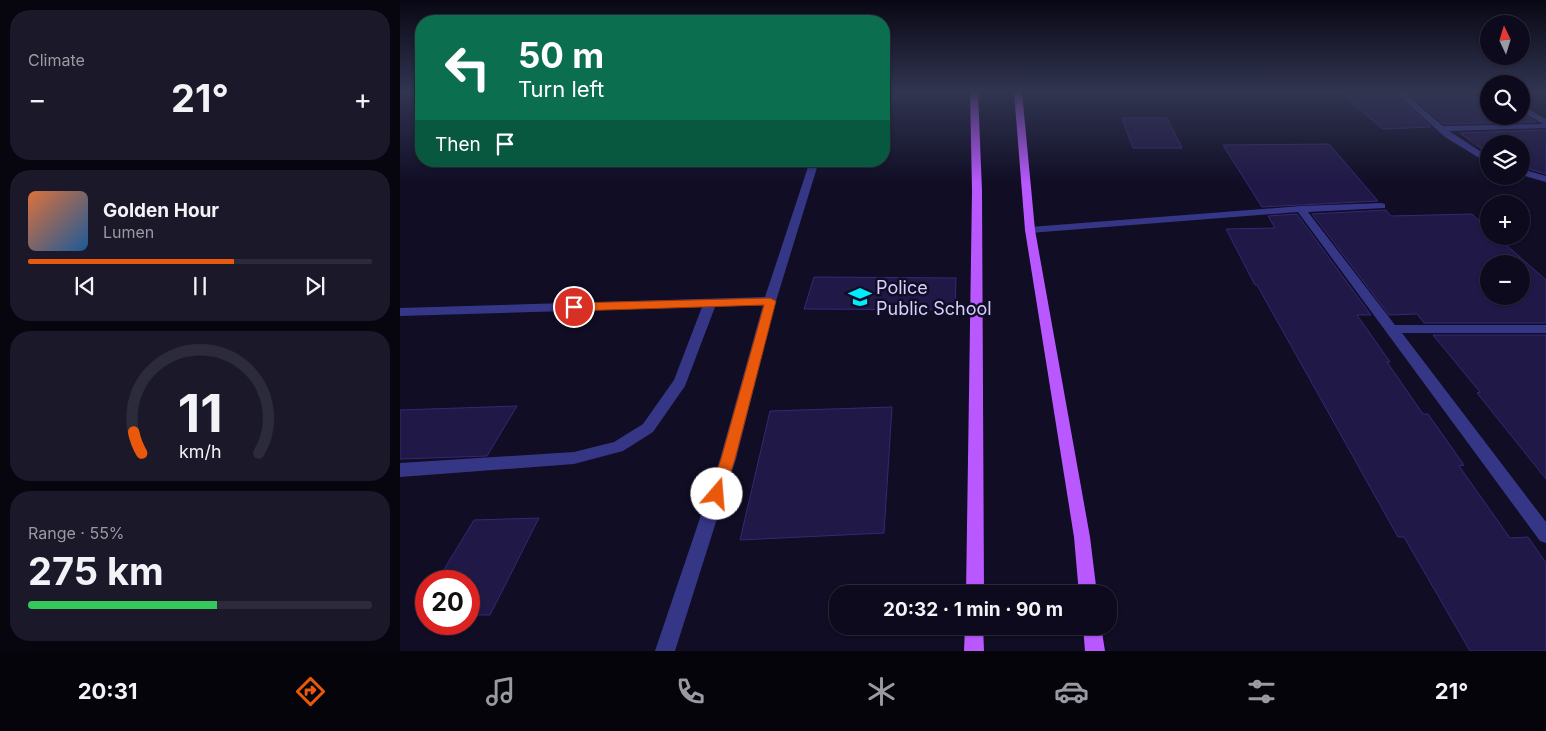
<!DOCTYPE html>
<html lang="en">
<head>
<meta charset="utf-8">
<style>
	:root { --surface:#0c0a1c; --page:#1a1829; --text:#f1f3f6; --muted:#9a9aa3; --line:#2c2b3b; --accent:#ea580c }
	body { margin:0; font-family:Inter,sans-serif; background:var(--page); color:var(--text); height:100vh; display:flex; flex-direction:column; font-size:19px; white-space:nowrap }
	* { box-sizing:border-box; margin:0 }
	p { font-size:16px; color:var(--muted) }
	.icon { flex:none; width:28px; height:28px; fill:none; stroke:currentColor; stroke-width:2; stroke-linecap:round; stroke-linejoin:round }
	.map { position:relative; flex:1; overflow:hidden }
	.panel { display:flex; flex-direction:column; gap:10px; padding:10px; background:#07060f; width:400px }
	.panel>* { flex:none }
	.top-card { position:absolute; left:15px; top:15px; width:475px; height:152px; border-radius:20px; box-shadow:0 1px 4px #0004,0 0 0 1px var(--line); background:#0b6e4f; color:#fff; overflow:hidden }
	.needle { width:32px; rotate:356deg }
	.buttons { position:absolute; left:1080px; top:15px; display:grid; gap:10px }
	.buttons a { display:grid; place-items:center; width:50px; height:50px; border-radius:50%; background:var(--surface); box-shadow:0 1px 4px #0004,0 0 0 1px var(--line); font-size:25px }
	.speed { position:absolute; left:15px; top:570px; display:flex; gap:10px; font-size:25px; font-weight:700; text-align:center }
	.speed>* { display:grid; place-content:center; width:65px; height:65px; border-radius:50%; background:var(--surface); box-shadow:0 1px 4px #0004,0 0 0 1px var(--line); line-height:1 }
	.speed .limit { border:8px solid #d22; background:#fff; color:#111 }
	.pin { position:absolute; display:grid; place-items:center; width:42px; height:42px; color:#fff; margin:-21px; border:2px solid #fff; border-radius:50%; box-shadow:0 1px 5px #0007 }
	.me { position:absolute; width:55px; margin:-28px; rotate:18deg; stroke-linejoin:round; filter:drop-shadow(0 0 4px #0008) }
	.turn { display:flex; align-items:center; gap:18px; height:105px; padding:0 20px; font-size:22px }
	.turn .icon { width:65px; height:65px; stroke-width:2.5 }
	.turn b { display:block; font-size:35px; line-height:42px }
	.then { display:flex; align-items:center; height:48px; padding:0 20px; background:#0003; gap:10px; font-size:19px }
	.big { font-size:38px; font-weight:700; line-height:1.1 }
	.panel .tile { flex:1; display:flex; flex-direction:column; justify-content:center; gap:8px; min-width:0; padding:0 18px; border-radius:20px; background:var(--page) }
	.panel .dial { align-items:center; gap:0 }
	.dial svg { height:130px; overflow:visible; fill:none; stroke:var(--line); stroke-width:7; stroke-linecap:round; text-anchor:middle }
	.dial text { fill:var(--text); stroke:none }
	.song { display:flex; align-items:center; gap:15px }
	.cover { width:60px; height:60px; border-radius:8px; background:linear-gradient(135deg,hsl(20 70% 55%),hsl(210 70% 35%)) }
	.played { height:5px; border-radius:2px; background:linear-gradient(90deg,var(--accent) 60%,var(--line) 60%) }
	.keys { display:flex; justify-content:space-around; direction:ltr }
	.heat { display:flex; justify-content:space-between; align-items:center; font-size:28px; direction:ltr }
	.charge { height:8px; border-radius:4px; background:linear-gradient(90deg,#34c759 55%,var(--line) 0) }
	.trip { position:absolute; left:429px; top:585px; width:288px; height:50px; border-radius:20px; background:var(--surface); box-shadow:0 1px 4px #0004,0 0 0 1px var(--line); font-weight:700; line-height:50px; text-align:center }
	.tab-bar { display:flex; height:80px; justify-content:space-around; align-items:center; background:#05040b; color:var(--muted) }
	.tab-bar .icon { width:35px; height:35px }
	.tab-bar .current { color:var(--accent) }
	.tab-bar b { font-size:22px; color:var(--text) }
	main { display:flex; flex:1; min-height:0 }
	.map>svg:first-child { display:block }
	.building { fill:#201847; stroke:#352974; fill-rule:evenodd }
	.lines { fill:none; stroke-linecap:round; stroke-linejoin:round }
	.service { fill:#363686; fill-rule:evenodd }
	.minor { fill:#363686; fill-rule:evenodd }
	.primary { fill:#ba58ff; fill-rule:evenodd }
	.route { fill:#ea580c; stroke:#983908 }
	.labels { text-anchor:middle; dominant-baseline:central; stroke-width:5; stroke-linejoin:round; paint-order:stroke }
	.poi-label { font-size:18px; fill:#d4d1ff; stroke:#100d25; text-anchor:start }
</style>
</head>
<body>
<main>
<section class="panel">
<div class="tile"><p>Climate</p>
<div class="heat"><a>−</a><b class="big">21°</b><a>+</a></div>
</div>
<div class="tile">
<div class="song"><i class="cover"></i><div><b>Golden Hour</b><p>Lumen</p></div></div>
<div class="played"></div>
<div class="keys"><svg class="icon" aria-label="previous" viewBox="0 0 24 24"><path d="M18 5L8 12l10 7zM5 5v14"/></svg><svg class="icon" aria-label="pause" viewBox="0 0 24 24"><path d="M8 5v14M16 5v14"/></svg><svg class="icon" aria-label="next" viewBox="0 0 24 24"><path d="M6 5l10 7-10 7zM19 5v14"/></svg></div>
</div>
<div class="tile dial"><svg viewBox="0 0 100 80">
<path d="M14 69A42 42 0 1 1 86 69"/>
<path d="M14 69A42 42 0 0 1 9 56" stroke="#ea580c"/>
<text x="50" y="56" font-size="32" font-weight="700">11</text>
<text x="50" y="72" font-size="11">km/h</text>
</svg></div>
<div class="tile"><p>Range · 55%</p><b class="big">275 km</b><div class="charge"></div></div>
</section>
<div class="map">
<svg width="1146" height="651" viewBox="0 0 1146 651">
	<rect width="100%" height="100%" fill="#100d25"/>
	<path class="building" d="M939 92H993L1031 127 983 129Z
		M1006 92H1089V116H1121V113L1136 122 1044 124Z
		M722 118H767L782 148H733Z
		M1146 130V174L1132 170 1121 162V144H1089V152H1086L1060 133Z
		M929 144 978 201 862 207 823 145Z
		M986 210 991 216 1072 214 1089 230V236H1096L1146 280V323H1024L1017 314 989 315 912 214ZM1089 264H1121V296H1089Z
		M897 214 971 315H957L990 362H987L1023 414H1028L1064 465 1059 466 1110 538 1128 537 1146 563V651H1070L1004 537H998L857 285H855L826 229 875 228 868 216Z
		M414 277 556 278 555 310 404 309Z
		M1033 335H1146V479L1077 393 1080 392Z
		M117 406 87 456 0 459V410Z
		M492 407 484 533 340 540 370 411Z
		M139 518 90 615H69V581H37L74 520Z"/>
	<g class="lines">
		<path class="service" d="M410 161H419L376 301 336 459 275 651H255L320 459 363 305 315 307 285 386 253 432 223 451 174 464 0 477V463L174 452 214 442 243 424 274 380 302 307 0 316V308L365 297Z"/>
		<path class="minor" d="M995 92H1003L1043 126 1143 124 1121 111V105L1146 119V128L1049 131 1089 157V164L1045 137Z
			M1121 169 1146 176V182L1121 175Z
			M981 203 985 204V208L908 212 995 325H1146V333H1002L1146 522V543L1140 541 898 212 630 233 625 230 630 227 901 206Z"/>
		<path class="primary" d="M570 92H578L582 191 584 594H566L572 191Z
			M614 92H622L635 230 690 537 697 594H679L674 537 625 230Z
			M565 626H583L584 651H564Z
			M683 626H701L705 651H685Z"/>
	</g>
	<linearGradient id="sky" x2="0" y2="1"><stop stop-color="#090714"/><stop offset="0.5" stop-color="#313551"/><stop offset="1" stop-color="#313551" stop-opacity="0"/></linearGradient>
	<rect width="1146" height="184" fill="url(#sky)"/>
	<path class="route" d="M370 298 376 301 335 459 324 494 322 498 317 500 312 498 309 494 321 459 364 305 174 311 169 307 174 303Z"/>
	<defs>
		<symbol id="school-bare" viewBox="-9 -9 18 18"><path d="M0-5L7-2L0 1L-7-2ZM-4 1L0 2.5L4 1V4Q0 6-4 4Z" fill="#00edfc" stroke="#100d25" stroke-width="2.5" paint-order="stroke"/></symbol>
	</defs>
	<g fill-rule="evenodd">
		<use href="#school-bare" x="444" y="281" width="32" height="32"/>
	</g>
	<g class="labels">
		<g class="poi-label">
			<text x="476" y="287">Police<tspan x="476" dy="21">Public School</tspan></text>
		</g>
	</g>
</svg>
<div class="buttons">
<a><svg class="needle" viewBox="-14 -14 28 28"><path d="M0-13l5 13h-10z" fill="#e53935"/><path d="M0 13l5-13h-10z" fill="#9a9aa3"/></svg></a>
<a><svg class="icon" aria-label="search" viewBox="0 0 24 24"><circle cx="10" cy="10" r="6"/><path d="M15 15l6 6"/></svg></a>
<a><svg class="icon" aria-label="layers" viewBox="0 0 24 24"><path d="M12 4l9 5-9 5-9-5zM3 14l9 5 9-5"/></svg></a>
<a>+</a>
<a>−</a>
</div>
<div class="speed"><div class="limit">20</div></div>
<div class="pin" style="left:174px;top:307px;background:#d93025"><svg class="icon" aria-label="arrive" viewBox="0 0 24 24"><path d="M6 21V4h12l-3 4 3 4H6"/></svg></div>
<svg class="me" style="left:317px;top:494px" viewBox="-20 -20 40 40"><circle r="19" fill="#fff"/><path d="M0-13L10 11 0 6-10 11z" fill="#ea580c"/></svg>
<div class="trip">20:32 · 1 min · 90 m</div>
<div class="top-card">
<div class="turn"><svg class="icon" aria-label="left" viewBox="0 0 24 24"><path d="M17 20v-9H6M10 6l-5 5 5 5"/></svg><div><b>50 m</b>Turn left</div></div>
<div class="then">Then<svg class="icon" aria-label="arrive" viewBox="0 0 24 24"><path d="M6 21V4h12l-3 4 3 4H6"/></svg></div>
</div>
</div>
</main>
<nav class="tab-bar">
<b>20:31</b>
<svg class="icon current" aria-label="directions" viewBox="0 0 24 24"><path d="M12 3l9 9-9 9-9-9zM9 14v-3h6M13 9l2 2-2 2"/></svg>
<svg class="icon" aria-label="music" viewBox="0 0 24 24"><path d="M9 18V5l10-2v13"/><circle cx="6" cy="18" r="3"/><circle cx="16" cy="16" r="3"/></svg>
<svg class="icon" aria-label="phone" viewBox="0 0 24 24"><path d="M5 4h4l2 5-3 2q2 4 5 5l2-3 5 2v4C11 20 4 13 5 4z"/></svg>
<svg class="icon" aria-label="climate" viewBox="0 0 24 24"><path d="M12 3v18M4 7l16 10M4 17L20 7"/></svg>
<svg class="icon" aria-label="car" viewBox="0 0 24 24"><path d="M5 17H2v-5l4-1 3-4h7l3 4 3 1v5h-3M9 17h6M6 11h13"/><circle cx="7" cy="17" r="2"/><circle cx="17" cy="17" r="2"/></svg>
<svg class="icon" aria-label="filters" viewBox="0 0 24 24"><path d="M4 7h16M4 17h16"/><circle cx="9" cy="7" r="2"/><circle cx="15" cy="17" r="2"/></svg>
<b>21°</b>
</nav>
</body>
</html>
